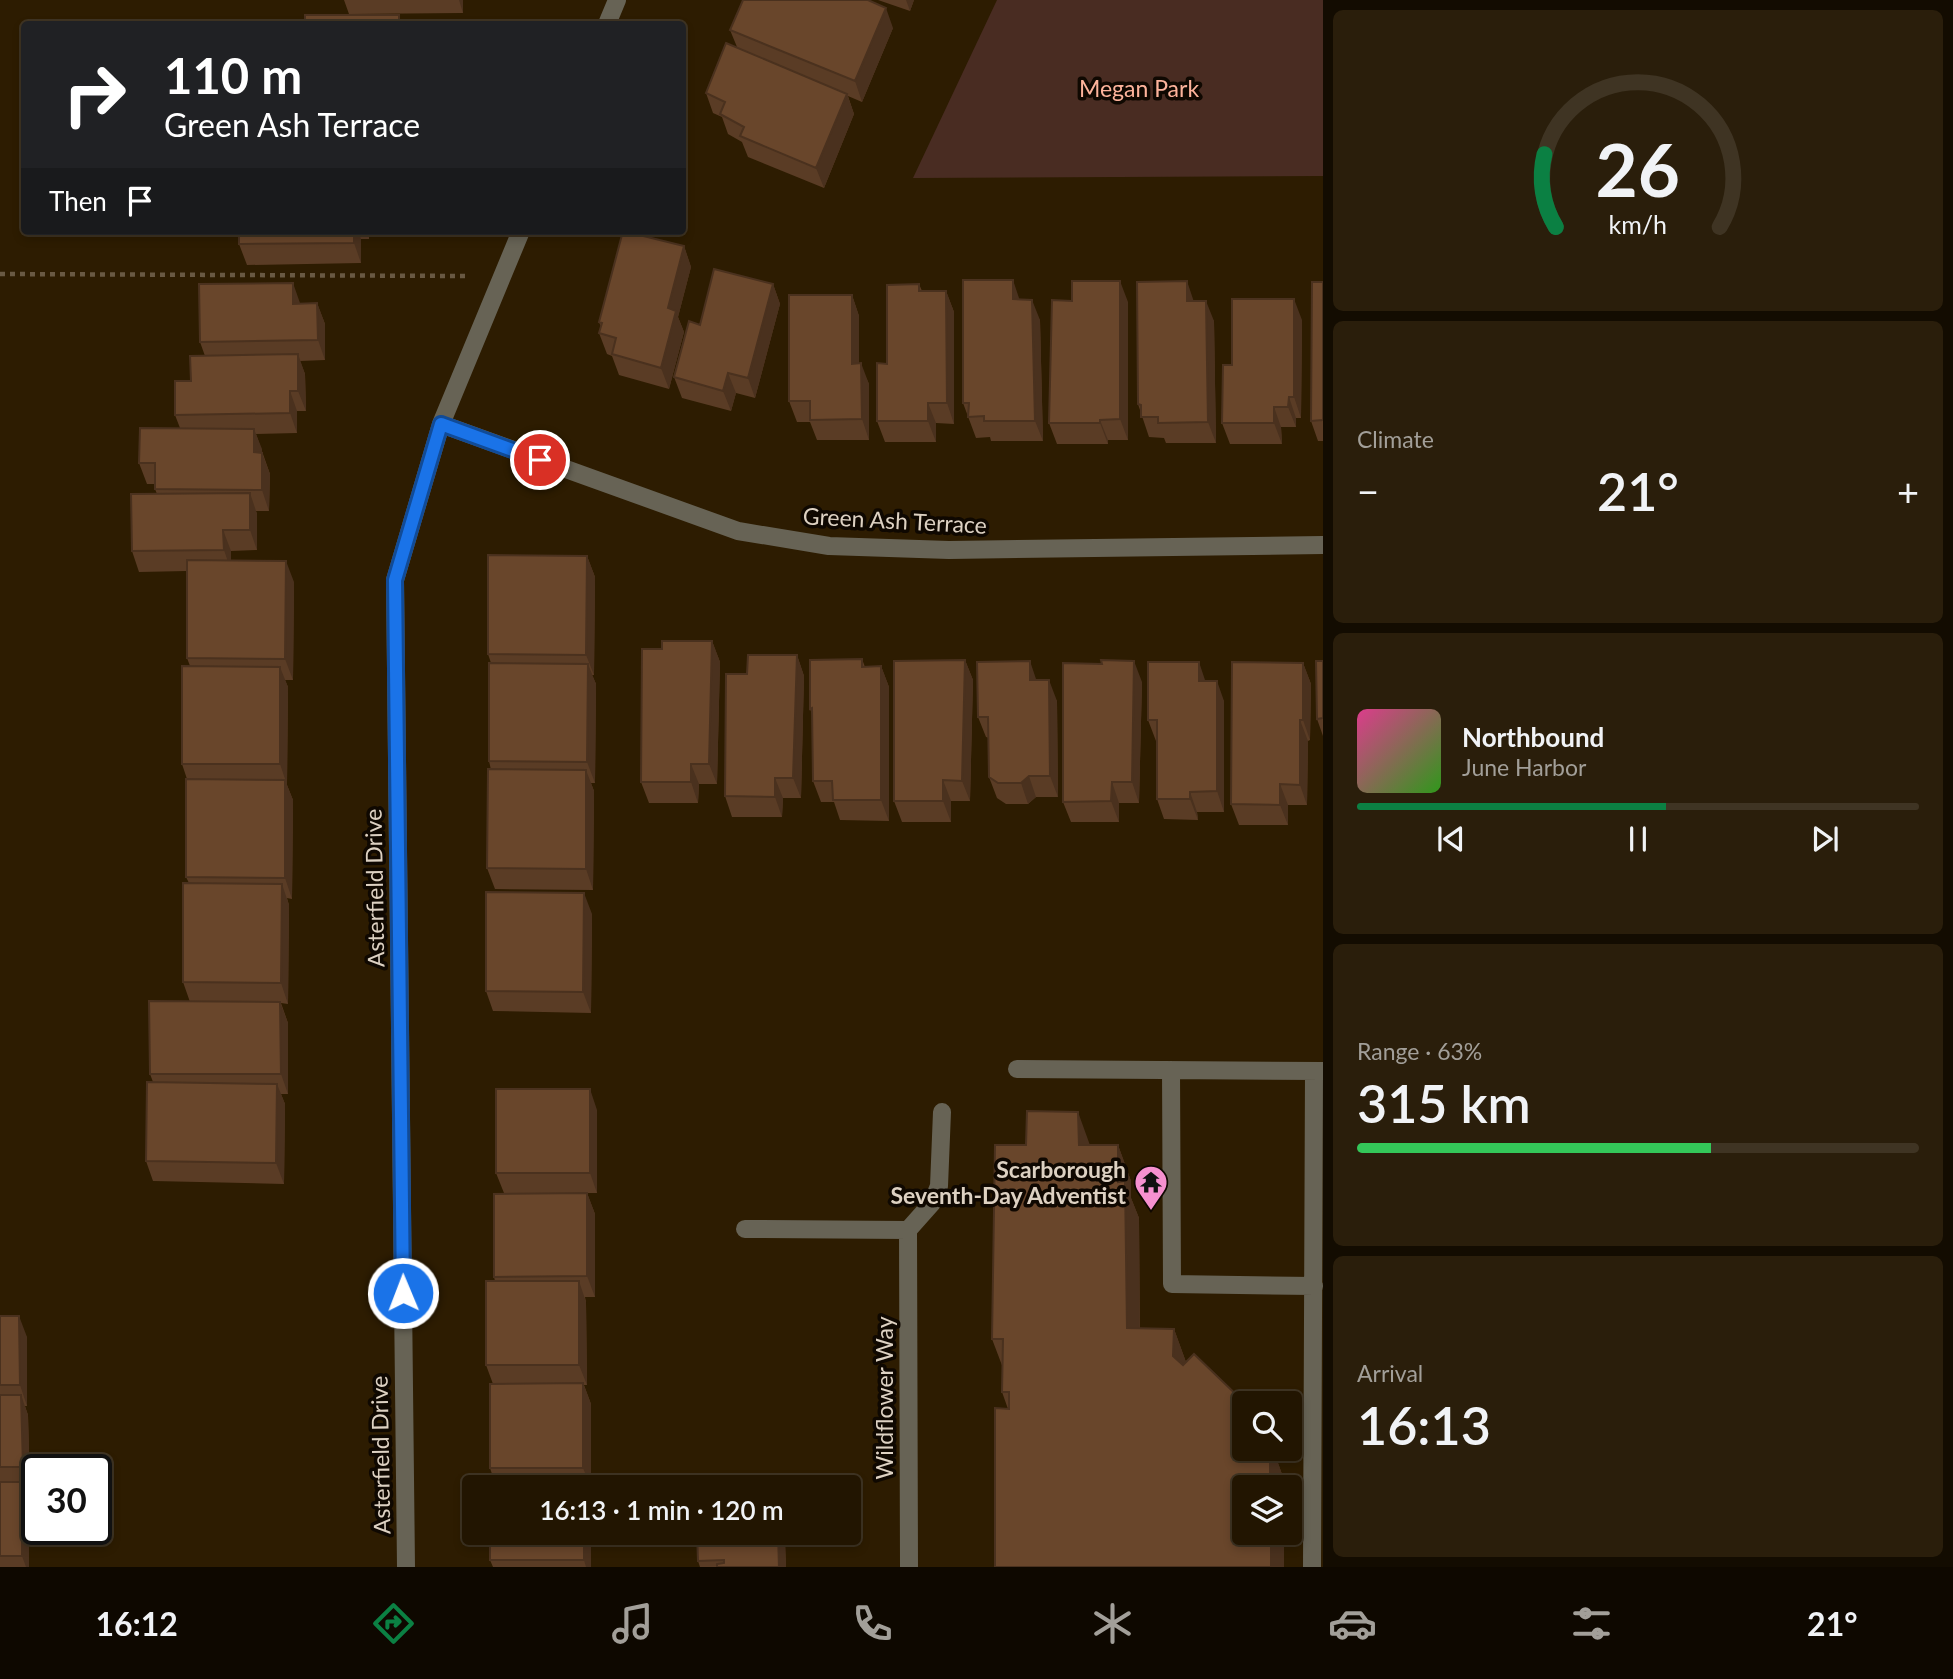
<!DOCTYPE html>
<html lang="en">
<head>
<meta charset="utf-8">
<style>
	:root { --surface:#221501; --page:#2a1e0b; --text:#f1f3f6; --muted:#a29f99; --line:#3f3423; --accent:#0b8043 }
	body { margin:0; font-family:Lato,sans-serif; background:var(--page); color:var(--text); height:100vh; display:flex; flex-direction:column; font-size:26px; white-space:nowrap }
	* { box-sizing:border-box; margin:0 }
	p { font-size:23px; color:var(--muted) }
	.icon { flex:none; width:38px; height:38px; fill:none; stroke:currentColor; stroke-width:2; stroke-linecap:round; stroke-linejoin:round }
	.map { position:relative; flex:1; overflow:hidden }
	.sheet { display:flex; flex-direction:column; gap:10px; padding:10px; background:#130c01; width:630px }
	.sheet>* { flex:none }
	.top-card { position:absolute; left:21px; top:21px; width:665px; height:214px; border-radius:7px; box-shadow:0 4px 10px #0003,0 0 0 2px var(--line); background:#202124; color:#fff; overflow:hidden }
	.buttons { position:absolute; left:1232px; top:1391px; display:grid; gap:14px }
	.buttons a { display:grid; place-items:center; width:70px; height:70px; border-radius:7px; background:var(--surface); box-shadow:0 4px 10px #0003,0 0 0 2px var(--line); font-size:35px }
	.speed { position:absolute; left:21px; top:1454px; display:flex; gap:14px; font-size:35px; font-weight:700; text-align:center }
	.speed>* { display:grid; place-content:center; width:91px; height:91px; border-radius:50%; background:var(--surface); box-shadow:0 4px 10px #0003,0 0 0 2px var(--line); line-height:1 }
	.speed .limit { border:4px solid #111; border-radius:10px; background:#fff; color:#111 }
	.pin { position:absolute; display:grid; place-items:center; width:60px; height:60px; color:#fff; margin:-30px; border:4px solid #fff; border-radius:50%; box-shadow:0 2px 7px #0007 }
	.me { position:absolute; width:77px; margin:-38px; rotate:359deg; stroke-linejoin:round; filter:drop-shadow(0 0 5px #0008) }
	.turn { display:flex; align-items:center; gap:24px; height:147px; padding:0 28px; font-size:32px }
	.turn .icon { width:91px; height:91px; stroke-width:2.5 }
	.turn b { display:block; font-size:49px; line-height:60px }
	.then { display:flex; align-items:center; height:66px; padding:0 28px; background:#0003; gap:14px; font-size:26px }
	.big { font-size:52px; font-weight:600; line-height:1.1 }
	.sheet .card { flex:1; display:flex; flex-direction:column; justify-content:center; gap:10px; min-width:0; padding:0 24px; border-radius:10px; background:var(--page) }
	.sheet .dial { align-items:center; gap:0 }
	.dial svg { height:182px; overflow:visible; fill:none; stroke:var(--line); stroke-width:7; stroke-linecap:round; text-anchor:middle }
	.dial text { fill:var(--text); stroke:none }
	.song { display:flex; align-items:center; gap:21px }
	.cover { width:84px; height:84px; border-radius:10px; background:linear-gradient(135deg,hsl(330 70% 55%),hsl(110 70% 35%)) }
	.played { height:7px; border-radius:4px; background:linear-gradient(90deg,var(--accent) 55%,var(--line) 55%) }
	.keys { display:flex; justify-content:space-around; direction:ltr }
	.heat { display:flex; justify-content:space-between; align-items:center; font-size:38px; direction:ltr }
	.charge { height:10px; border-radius:5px; background:linear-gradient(90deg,#34c759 63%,var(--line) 0) }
	.trip { position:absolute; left:462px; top:1475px; width:399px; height:70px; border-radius:7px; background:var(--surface); box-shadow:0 4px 10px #0003,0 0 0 2px var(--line); font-weight:600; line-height:70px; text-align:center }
	.tabs { display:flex; height:112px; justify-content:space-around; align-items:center; background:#0e0800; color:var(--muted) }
	.tabs .icon { width:49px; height:49px }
	.tabs .on { color:var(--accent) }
	.tabs b { font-size:32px; color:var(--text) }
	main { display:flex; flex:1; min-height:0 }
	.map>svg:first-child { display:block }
	.green { fill:#492c22 }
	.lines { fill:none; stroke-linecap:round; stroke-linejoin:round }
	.path { stroke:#695943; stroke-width:4.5; stroke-dasharray:5 5; stroke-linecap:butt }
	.minor { stroke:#676355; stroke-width:18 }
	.wall { fill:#5a3c25 }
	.shaded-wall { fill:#4a311e }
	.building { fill:#69462b; stroke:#4a311e; stroke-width:2 }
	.route-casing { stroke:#114b97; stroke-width:18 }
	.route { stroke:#1a73e8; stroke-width:12 }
	.labels { text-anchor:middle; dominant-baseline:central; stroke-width:7; stroke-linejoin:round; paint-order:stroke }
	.park-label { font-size:23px; fill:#fdb39b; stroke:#0f0801 }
	.street-label { font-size:23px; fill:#ddd1c2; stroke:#0f0801 }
	.poi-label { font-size:23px; font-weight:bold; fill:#ddd1c2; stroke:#0f0801; text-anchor:end }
</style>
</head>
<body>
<main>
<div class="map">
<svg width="1323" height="1567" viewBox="0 0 1323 1567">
	<rect width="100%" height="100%" fill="#2d1c01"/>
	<path class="green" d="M997 0H1323V176L913 178Z"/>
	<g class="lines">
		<path class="path" d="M0 274 465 276"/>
		<path class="minor" d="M607 24 617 0
			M441 424 738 531 829 546 949 550 1323 545
			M1017 1069 1323 1071
			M1171 1070 1172 1284 1314 1286
			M745 1229 908 1230
			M406 1567 395 580 441 424 521 231
			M909 1567 908 1230 932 1203 939 1186 942 1112
			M1312 1567 1314 1071"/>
	</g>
	<path class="wall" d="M344 0H463V13L349 14Z
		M878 0H914L910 11Z
		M893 28 862 102 848 96 854 114 824 188 748 157 742 142 728 134 722 117 713 113 706 93 737 47 730 30Z
		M239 231H369V239H361V263L247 265 239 244Z
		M684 246 691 267 678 317 684 332 669 389 619 375 612 356 607 354 599 333 601 327 599 322Z
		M1323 282V441H1318L1311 421Z
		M773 284 780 304 755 398 736 393 731 411 682 398 674 377 700 325Z
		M919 284 922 291H946L954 312V424L936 423V442H885L877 421 887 364Z
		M852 295 859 316V363L869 384V440H817L810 422H797L789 401Z
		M1020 300 1040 320 1043 441H991L990 437 976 438 963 403Z
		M1194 301 1214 321 1216 443H1166L1164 438 1149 437 1138 404Z
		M1128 302V440H1108V444H1057L1049 423Z
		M317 303 325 324V360L300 361 305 374 306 411H297V433L256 434 270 474 269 511H256L257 514V550L231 551V561L294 582 293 680H285L288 687 287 785 293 800 292 899 287 898 289 905 288 1004 281 1003 288 1023V1094H281L285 1104 284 1184 153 1181 146 1161 153 1082 150 1074 190 1002 183 982 189 883 186 877 187 779 182 764 190 666 187 658V571L139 572 132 551 157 494 155 489V484H147L139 463 180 428 175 415 191 381 205 356 200 342 300 304Z
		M1302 320 1301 418H1296V427H1281L1282 444H1230L1222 423 1232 365Z
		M587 556 595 577 594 675H592L596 684 595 783H591L594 791 593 890 495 889 487 868 491 770 489 761 491 663 488 654Z
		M712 641 720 662 717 784H699L698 803H649L641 782 662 649Z
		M797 655 804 676 801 798H783L782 817H732L725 796 747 674Z
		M862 659 865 667 881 666 889 687V821L840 820 834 802H821L813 781 812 714 810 709Z
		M965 660 973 680 970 801H951V822H902L894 801Z
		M1323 661V736L1317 719Z
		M1303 663 1311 684 1310 740 1308 741 1307 805H1288V825H1239L1231 804Z
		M1037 680 1057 701 1058 797H1036L1028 804H1006L997 798 989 777V738L986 737 978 717Z
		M1206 681 1224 701V812H1197L1198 820 1164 819 1157 799V741H1156L1148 720Z
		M1142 682 1139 803H1119V822H1071L1063 802Z
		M592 914 591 1013 493 1011 486 991Z
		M597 1110V1193H587L595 1214V1297H585L586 1302 587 1385H584L591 1404V1488H490L493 1477 490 1468 493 1384 486 1365 495 1281 494 1277 504 1193 496 1173Z
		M1090 1145H1118L1131 1181V1198L1139 1218 1140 1329H1174L1186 1362 1244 1449H1273L1283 1477 1284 1567H995L1008 1409 1002 1392 1003 1368 992 1339Z
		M0 1316 27 1337V1406H25L28 1415 30 1487 24 1488 29 1503V1567H0Z
		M490 1533H591V1567H493L490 1560Z
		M785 1541 786 1567H700L698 1561Z"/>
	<path class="shaded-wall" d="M459 0H463V13Z
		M906 0H914L910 11Z
		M886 8 893 28 862 102 855 81Z
		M847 94 854 114 824 188 816 168Z
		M354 231H358L361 239V263L354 243Z
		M684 246 691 267 678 317 684 332 669 389 661 368 668 308Z
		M1013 280 1020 301 1013 299Z
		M1120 281 1128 302V440L1120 419Z
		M1187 281 1194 302 1187 301Z
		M293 283 300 303 293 304Z
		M773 284 780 304 755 398 748 378Z
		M946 291 954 312V424L947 403Z
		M852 295 859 316V384L852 364Z
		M1294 299 1302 320 1301 418 1294 397Z
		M1032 300 1040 320 1043 441 1035 421Z
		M1206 301 1214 321 1216 443 1208 422Z
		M317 303 325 324V360L318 340Z
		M298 354 305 374 306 411 298 391Z
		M861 363 869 384V440L862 419Z
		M728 373 736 393 731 411 723 391Z
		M290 391 297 411V433L290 413Z
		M1289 397 1296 418V427L1288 407Z
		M928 403 936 423V442L928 421Z
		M1274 407 1281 427 1282 444 1274 423Z
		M1100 420 1108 440V444L1100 423Z
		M254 429 262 449V473L254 452Z
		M262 453 270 474 269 511 262 490Z
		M250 493 257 514V550L250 530Z
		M223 530 231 551V571L224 550Z
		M587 556 595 577 594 675 586 655Z
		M286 561 294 582 293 680 285 659Z
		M712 641 720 662 717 784 709 764Z
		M797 655 804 676 801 798 793 778Z
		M965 660 973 680 970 801 962 781Z
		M1030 661 1037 682 1030 680Z
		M1134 661 1142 682 1139 803 1132 782Z
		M1199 662 1206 683 1199 681Z
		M1303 663 1311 684 1310 740 1303 720Z
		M588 664 596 684 595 783 587 762Z
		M881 666 889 687V821L881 800Z
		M280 667 288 687 287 785 280 764Z
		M1049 680 1057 701 1058 797 1050 776Z
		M1217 681 1224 701V812L1217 791Z
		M1300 720 1308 741 1307 805 1300 785Z
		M691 764 699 784 698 803 691 782Z
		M586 770 594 791 593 890 586 869Z
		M1029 776 1036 797 1028 804 1021 783Z
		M775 778 783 798 782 817 775 797Z
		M285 780 293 800 292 899 285 878Z
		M943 780 951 801V822L943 801Z
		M1112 782 1119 803V822L1111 801Z
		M1280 784 1288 805V825L1280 805Z
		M1190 792 1197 812 1198 820 1190 799Z
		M282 884 289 905 288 1004 281 983Z
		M584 893 592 914 591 1013 583 992Z
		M280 1002 288 1023V1094L281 1074Z
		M277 1084 285 1104 284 1184 276 1163Z
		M590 1089 597 1110V1193L590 1173Z
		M1078 1112 1091 1148 1079 1145Z
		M1118 1145 1131 1181V1198L1139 1218 1140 1365 1127 1328 1118 1182Z
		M587 1193 595 1214V1297L587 1276Z
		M579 1281 586 1302 587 1385 579 1365Z
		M19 1316 27 1337V1406L20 1385Z
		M1174 1329 1187 1365V1393L1173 1356Z
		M583 1383 591 1404V1488L583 1468Z
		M21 1395 28 1415 30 1487 23 1467Z
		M1254 1449H1273L1283 1477V1488H1270Z
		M22 1482 29 1503V1567H26L22 1556Z
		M584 1533H591V1567H586L584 1560Z
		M778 1533H782L785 1541 786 1567H779Z
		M1271 1533H1284V1567H1271Z"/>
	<path class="building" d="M743 0H868L886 8 855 81 730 30Z
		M305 15H399V24H305Z
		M726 43 847 94 816 168 740 136 744 127 720 114 725 102 706 93Z
		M239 231H354V243L239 244Z
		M623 231 684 246 668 308 676 311 661 368 612 354 616 338 599 333 602 323 599 322Z
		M714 269 773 284 748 378 728 373 723 391 674 377 689 321 700 325Z
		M963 280H1013V299L1032 300 1035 421H984V416L968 417 969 403H963Z
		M1072 281H1120V419L1100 420V423H1049L1052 300 1072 301Z
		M1187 281V301H1206L1208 422 1158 423V417H1141V405L1138 404 1137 282Z
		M1312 282H1323V420L1311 421Z
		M293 283V304L317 303 318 340 200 342 199 284Z
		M919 284V291H946L947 403H928V421H877V363L887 364V285Z
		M789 295H852V364L861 363 862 419 810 420V401H789Z
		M1232 299H1294V397H1289L1288 407H1274V423H1222L1223 365H1232Z
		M298 354V391H290V413L175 415V381H191L190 356Z
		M140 428 254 429V452L262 453V490L155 489V463H139Z
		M250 493V530H223L224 550 132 551 131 494Z
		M488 555 587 556 586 655 488 654Z
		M187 560 286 561 285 659 187 658Z
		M662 641H712L709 764H691V782H641L642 649H662Z
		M748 655H797L793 778H775V797L725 796 726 674H747Z
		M862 659V667L881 666V800H833L832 781H813L812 708 810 709V660Z
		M965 660 962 781 943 780V801H894V661Z
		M1101 660 1134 661 1132 782H1112L1111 801 1063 802V663L1102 664Z
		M1030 661V680H1049L1050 776H1029L1021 783H998L989 777 988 717H978L977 662Z
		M1316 661H1323V718L1317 719Z
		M1148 662H1199V681H1217V791L1190 792V799H1157V720H1148Z
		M1232 662 1303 663V720H1300V785L1280 784V805L1231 804Z
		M489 663 588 664 587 762 489 761Z
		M182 666 280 667V764H182Z
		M488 769 586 770V869L487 868Z
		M186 779 285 780V878L186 877Z
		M183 883 282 884 281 983 183 982Z
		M486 892 584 893 583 992 486 991Z
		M149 1001 280 1002 281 1074H150Z
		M147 1082 277 1084 276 1163 146 1161Z
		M496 1089H590V1173H496Z
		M1027 1111 1078 1112 1079 1145H1118V1182L1125 1181 1127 1328 1174 1329 1173 1356 1183 1365 1194 1354 1246 1404H1244V1449H1270V1488H1244V1533H1271V1567H995V1408L1009 1409V1392H1002L1003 1339H992L995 1145H1026Z
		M587 1193V1276L494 1277V1194Z
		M486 1281H579V1365H486Z
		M0 1316H19L20 1385H0Z
		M583 1383V1468H490V1384Z
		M0 1395H21L23 1467H0Z
		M489 1477H583V1488H490Z
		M0 1482H22V1556H0Z
		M490 1533H584V1560H490Z
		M697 1533H778L779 1567H717V1564L724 1563V1560L698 1561Z"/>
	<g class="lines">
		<defs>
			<path id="route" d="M403 1293 395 580 441 424 540 460"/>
		</defs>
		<use href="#route" class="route-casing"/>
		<use href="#route" class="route"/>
	</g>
	<defs>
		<symbol id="temple-pin" viewBox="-11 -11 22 30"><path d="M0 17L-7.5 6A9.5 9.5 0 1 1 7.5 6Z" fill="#f690d0" stroke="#0f0801"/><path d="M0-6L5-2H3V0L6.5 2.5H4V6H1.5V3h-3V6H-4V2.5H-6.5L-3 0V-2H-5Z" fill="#111"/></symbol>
	</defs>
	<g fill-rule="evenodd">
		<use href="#temple-pin" x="1132" y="1163" width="38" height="52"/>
	</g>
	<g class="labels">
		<g class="park-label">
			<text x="1139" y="88">Megan Park</text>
		</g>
		<g class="street-label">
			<text transform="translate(895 520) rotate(3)">Green Ash Terrace</text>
			<text transform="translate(374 888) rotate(-91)">Asterfield Drive</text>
			<text transform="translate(884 1398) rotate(-90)">Wildflower Way</text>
			<text transform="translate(380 1455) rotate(-91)">Asterfield Drive</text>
		</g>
		<g class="poi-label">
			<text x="1126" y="1169">Scarborough<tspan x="1126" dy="26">Seventh-Day Adventist</tspan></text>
		</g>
	</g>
</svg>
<div class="buttons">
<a><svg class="icon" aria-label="search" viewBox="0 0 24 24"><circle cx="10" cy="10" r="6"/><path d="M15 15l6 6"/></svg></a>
<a><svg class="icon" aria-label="layers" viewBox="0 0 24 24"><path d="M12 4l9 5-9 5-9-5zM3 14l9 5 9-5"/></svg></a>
</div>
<div class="speed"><div class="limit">30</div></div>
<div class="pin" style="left:540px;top:460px;background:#d93025"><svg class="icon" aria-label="arrive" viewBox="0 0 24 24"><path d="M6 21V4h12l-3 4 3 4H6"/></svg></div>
<svg class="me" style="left:403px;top:1293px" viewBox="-20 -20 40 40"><circle r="17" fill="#1a73e8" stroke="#fff" stroke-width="3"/><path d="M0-11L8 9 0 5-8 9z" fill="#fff"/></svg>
<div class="trip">16:13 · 1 min · 120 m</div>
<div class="top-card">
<div class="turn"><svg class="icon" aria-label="right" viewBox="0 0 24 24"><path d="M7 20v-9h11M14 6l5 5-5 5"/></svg><div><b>110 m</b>Green Ash Terrace</div></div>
<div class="then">Then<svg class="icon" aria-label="arrive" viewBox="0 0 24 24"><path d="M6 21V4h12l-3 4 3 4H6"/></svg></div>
</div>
</div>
<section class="sheet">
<div class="card dial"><svg viewBox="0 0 100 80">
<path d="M14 69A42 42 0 1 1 86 69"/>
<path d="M14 69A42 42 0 0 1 9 37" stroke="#0b8043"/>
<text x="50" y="56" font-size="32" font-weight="700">26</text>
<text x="50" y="72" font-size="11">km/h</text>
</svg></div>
<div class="card"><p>Climate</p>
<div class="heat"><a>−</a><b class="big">21°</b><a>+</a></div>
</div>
<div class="card">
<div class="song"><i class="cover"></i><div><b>Northbound</b><p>June Harbor</p></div></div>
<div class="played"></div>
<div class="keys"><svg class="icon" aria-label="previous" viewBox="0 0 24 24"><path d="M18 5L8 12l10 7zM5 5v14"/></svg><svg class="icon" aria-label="pause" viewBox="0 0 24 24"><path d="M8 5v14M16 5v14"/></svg><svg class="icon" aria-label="next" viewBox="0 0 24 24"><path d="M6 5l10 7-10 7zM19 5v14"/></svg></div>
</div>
<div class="card"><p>Range · 63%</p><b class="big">315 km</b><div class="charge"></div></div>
<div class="card"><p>Arrival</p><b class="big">16:13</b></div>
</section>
</main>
<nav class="tabs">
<b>16:12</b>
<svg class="icon on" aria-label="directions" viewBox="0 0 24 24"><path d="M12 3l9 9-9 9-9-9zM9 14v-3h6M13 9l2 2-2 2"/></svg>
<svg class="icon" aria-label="music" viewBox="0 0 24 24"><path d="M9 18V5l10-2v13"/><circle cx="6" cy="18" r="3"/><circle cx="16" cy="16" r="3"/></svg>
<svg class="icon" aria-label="phone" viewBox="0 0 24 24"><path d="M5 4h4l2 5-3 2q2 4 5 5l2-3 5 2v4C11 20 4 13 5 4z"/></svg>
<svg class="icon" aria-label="climate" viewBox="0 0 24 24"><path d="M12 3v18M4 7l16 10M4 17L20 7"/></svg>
<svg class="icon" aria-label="car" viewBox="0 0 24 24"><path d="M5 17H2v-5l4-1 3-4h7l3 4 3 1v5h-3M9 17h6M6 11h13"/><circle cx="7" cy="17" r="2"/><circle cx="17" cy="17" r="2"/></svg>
<svg class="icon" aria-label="filters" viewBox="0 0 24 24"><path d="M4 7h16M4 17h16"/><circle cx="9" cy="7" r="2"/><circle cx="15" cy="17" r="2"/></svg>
<b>21°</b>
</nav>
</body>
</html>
